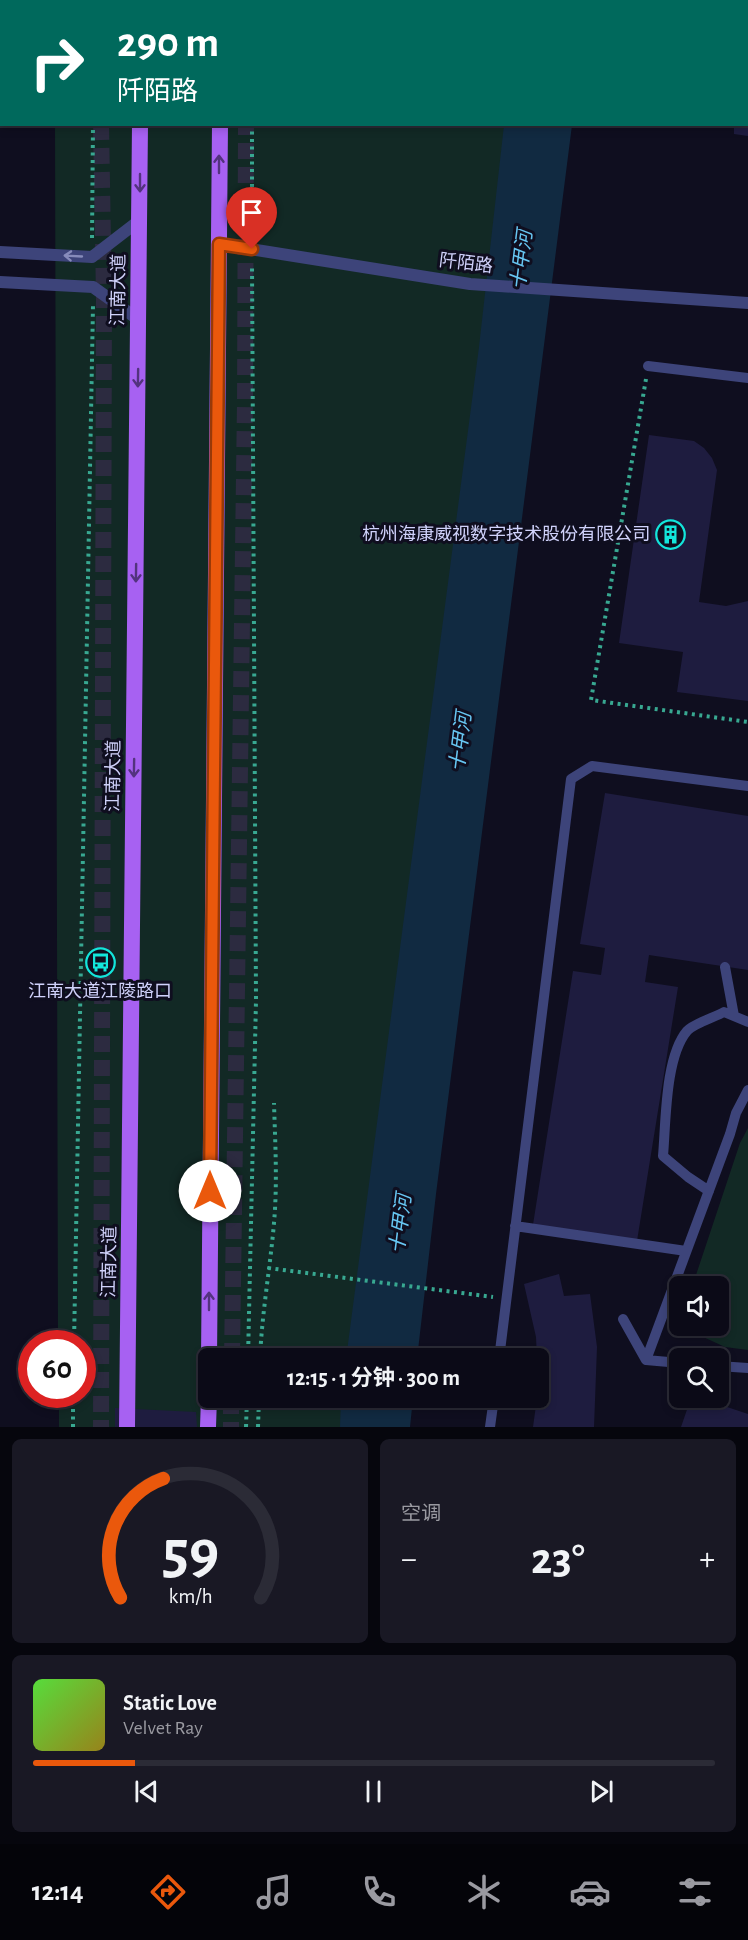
<!DOCTYPE html>
<html lang="zh">
<head>
<meta charset="utf-8">
<style>
	:root { --surface:#0b0a17; --page:#191824; --text:#f1f3f6; --muted:#9a9aa1; --line:#2b2b36; --accent:#ea580c }
	body { margin:0; font-family:"Alegreya Sans","Noto Sans SC",sans-serif; background:var(--page); color:var(--text); height:100vh; display:flex; flex-direction:column; font-size:22px; white-space:nowrap }
	* { box-sizing:border-box; margin:0 }
	p { font-size:20px; color:var(--muted) }
	.icon { flex:none; width:33px; height:33px; fill:none; stroke:currentColor; stroke-width:2; stroke-linecap:round; stroke-linejoin:round }
	.map { position:relative; height:1427px; overflow:hidden }
	.drawer { display:flex; flex-direction:column; gap:12px; padding:12px; background:#06060d; flex:1 }
	.drawer>* { flex:none }
	.top-card { position:absolute; left:0px; top:0px; width:748px; height:126px; box-shadow:0 3px 9px #0003,0 0 0 2px var(--line); background:#00695c; color:#fff; overflow:hidden }
	.fabs { position:absolute; left:669px; top:1276px; display:grid; gap:12px }
	.fabs a { display:grid; place-items:center; width:60px; height:60px; border-radius:9px; background:var(--surface); box-shadow:0 3px 9px #0003,0 0 0 2px var(--line); font-size:30px }
	.speed { position:absolute; left:18px; top:1330px; display:flex; gap:12px; font-size:30px; font-weight:700; text-align:center }
	.speed>* { display:grid; place-content:center; width:78px; height:78px; border-radius:50%; background:var(--surface); box-shadow:0 3px 9px #0003,0 0 0 2px var(--line); line-height:1 }
	.speed .limit { border:9px solid #d22; background:#fff; color:#111 }
	.pin { position:absolute; display:grid; place-items:center; width:51px; height:51px; color:#fff; margin:-62px -26px; border-radius:50% 50% 50% 0; rotate:-45deg; box-shadow:0 0 6px #0007 }
	.pin .icon { rotate:45deg }
	.me { position:absolute; width:66px; margin:-33px; rotate:0deg; stroke-linejoin:round; filter:drop-shadow(0 0 4px #0008) }
	.turn { display:flex; align-items:center; gap:21px; height:126px; padding:0 18px; font-size:27px }
	.turn .icon { width:78px; height:78px; stroke-width:2.5 }
	.turn b { display:block; font-size:42px; line-height:51px }
	.big { font-size:45px; font-weight:700; line-height:1.1 }
	.drawer .card { flex:1; display:flex; flex-direction:column; justify-content:center; gap:9px; min-width:0; padding:0 21px; border-radius:9px; background:var(--page) }
	.drawer .dial { align-items:center; gap:0 }
	.dial svg { height:156px; overflow:visible; fill:none; stroke:var(--line); stroke-width:7; stroke-linecap:round; text-anchor:middle }
	.dial text { fill:var(--text); stroke:none }
	.song { display:flex; align-items:center; gap:18px }
	.cover { width:72px; height:72px; border-radius:9px; background:linear-gradient(135deg,hsl(110 70% 55%),hsl(50 70% 35%)) }
	.played { height:6px; border-radius:3px; background:linear-gradient(90deg,var(--accent) 15%,var(--line) 15%) }
	.keys { display:flex; justify-content:space-around; direction:ltr }
	.heat { display:flex; justify-content:space-between; align-items:center; font-size:33px; direction:ltr }
	.drawer .tiles { flex:1; display:grid; gap:12px; grid-template-columns:1fr 1fr }
	.card:last-child { grid-column:span 2 }
	.trip { position:absolute; left:198px; top:1348px; width:351px; height:60px; border-radius:9px; background:var(--surface); box-shadow:0 3px 9px #0003,0 0 0 2px var(--line); font-weight:700; line-height:60px; text-align:center }
	.menu { display:flex; height:96px; justify-content:space-around; align-items:center; background:#040409; color:var(--muted) }
	.menu .icon { width:42px; height:42px }
	.menu .active { color:var(--accent) }
	.menu b { font-size:27px; color:var(--text) }
	.map>svg:first-child { display:block }
	.green { fill:#122925 }
	.water { fill:#112a41 }
	.building { fill:#1e1c3f }
	.lines { fill:none; stroke-linecap:round; stroke-linejoin:round }
	.trunk-tunnel { stroke:#2c2b40; stroke-width:16; stroke-dasharray:16 8; stroke-linecap:butt }
	.path { stroke:#38a891; stroke-width:4; stroke-dasharray:3 4.5; stroke-linecap:butt }
	.service { stroke:#3d447a; stroke-width:10 }
	.tertiary { stroke:#3d447a; stroke-width:12 }
	.primary { stroke:#a761f2; stroke-width:16 }
	.oneway { stroke:#53337e }
	.oneway2 { stroke:#868bba }
	.route-casing { stroke:#983908; stroke-width:15 }
	.route { stroke:#ea580c; stroke-width:10 }
	.labels { text-anchor:middle; dominant-baseline:central; stroke-width:6; stroke-linejoin:round; paint-order:stroke }
	.street-label { font-size:18px; fill:#d0d2fb; stroke:#0f0e1f }
	.poi-label { font-size:18px; fill:#d0d2fb; stroke:#0f0e1f; text-anchor:end }
	.water-label { font-size:20px; font-style:italic; fill:#67c6f2; stroke:#0f0e1f }
</style>
</head>
<body>
<div class="map">
<svg width="748" height="1427" viewBox="0 0 748 1427">
	<rect width="100%" height="100%" fill="#0f0e1f"/>
	<path class="green" d="M55 0H540V2H55Z
		M55 125H523L354 1359H208V1398H349L345 1427H59V1395H82V1344H58Z
		M748 1128V1350L725 1347 688 1330V1326H718V1287H692L740 1143Z"/>
	<path class="water" d="M504 125H572L436 1194 417 1359H346L479 347Z
		M341 1398H413L410 1427H340Z"/>
	<path class="building" d="M734 124H748V136L734 134Z
		M649 435 694 441 704 448 712 458 717 470 699 602 726 606 748 601V701L677 692 683 652 619 643Z
		M605 793 748 816V970L649 955 645 982 678 987 636 1247 532 1231 573 971 601 975 605 948 580 944Z
		M559 1274 564 1296 590 1294 597 1347 594 1427H533L537 1398H538V1359H537L536 1337 524 1284Z
		M691 1398H700L748 1414V1427H681Z
		M115 1408 196 1412 197 1427H115Z"/>
	<g class="lines">
		<path class="trunk-tunnel" d="M99 0V2
			M247 2V0
			M101 124 104 298 101 1427
			M232 1359 245 401 246 124
			M231 1398V1427"/>
		<path class="path" d="M94 2V0
			M253 2V0
			M252 124V233
			M92 238 93 124
			M646 379 591 700 748 722
			M268 1268 493 1297
			M74 1344 93 305
			M248 1359 256 1000 252 265
			M260 1359C262 1308 272 1259 275 1209 277 1173 275 1138 274 1103
			M73 1427V1395
			M246 1427 247 1398
			M258 1427 259 1398"/>
		<path class="service" d="M648 366 748 378
			M725 967 734 1016
			M709 1191 688 1177 663 1156C666 1122 665 1057 687 1031 693 1024 715 1017 724 1012L748 1022
			M515 1226 686 1251
			M623 1319 646 1360 680 1363
			M499 1359 571 779 592 766 748 786
			M646 1360 730 1134 736 1113 748 1090
			M718 1366 748 1368
			M490 1427 494 1398"/>
		<path class="tertiary" d="M219 244 470 284 748 303
			M0 252 92 257 140 220
			M0 282 93 287 139 320"/>
		<path class="primary" d="M141 2V0
			M220 2 221 0
			M209 1359 220 124
			M127 1427 140 124
			M208 1427 209 1398"/>
	</g>
	<defs><path id="oneway-shaft" d="M-6 0H5M1.5-3L5.5 0L1.5 3" fill="none" stroke-width="1.6" stroke-linecap="round" stroke-linejoin="round" transform="scale(1.5)"/></defs>
	<g class="oneway">
		<use href="#oneway-shaft" transform="translate(219 164) rotate(-90)"/>
		<use href="#oneway-shaft" transform="translate(140 183) rotate(90)"/>
		<use href="#oneway-shaft" transform="translate(138 378) rotate(91)"/>
		<use href="#oneway-shaft" transform="translate(136 573) rotate(91)"/>
		<use href="#oneway-shaft" transform="translate(134 768) rotate(91)"/>
		<use href="#oneway-shaft" transform="translate(209 1301) rotate(-90)"/>
	</g>
	<use class="oneway2" href="#oneway-shaft" transform="translate(73 256) rotate(-177)"/>
	<g class="lines">
		<defs>
			<path id="route" d="M210 1191 219 244 252 249"/>
		</defs>
		<use href="#route" class="route-casing"/>
		<use href="#route" class="route"/>
	</g>
	<defs>
		<symbol id="building-ring" viewBox="-11 -11 22 22"><circle r="9.5" fill="#0f0e1f" stroke="#13e5db" stroke-width="1.5"/><path d="M-4-6H4V6H1V3H-1V6H-4ZM-2.5-4.3h1.7v1.8h-1.7ZM.8-4.3h1.7v1.8H.8ZM-2.5-1h1.7V.8h-1.7ZM.8-1h1.7V.8H.8Z" fill="#13e5db"/></symbol>
		<symbol id="bus-ring" viewBox="-11 -11 22 22"><circle r="9.5" fill="#0f0e1f" stroke="#13e5db" stroke-width="1.5"/><path d="M-5-6H5V4H4V6H2V4H-2V6H-4V4H-5ZM-3.5-4V0h7V-4ZM-3.5 1.2v1.5H-2V1.2ZM2 1.2v1.5H3.5V1.2Z" fill="#13e5db"/></symbol>
	</defs>
	<g fill-rule="evenodd">
		<use href="#building-ring" x="654" y="518" width="33" height="33"/>
		<use href="#bus-ring" x="84" y="946" width="33" height="33"/>
	</g>
	<g class="labels">
		<g class="street-label">
			<text transform="translate(466 264) rotate(7)">阡陌路</text>
			<text transform="translate(119 290) rotate(-89)">江南大道</text>
			<text transform="translate(114 776) rotate(-89)">江南大道</text>
			<text transform="translate(110 1262) rotate(-89)">江南大道</text>
		</g>
		<g class="poi-label">
			<text x="650" y="535">杭州海康威视数字技术股份有限公司</text>
			<text x="100" y="992" text-anchor="middle">江南大道江陵路口</text>
		</g>
		<g class="water-label">
			<text transform="translate(522 260) rotate(-83)">十甲河</text>
			<text transform="translate(461 742) rotate(-83)">十甲河</text>
			<text transform="translate(401 1224) rotate(-83)">十甲河</text>
		</g>
	</g>
</svg>
<div class="fabs">
<a><svg class="icon" aria-label="sound" viewBox="0 0 24 24"><path d="M4 9h4l5-4v14l-5-4H4zM17 9q2 3 0 6"/></svg></a>
<a><svg class="icon" aria-label="search" viewBox="0 0 24 24"><circle cx="10" cy="10" r="6"/><path d="M15 15l6 6"/></svg></a>
</div>
<div class="speed"><div class="limit">60</div></div>
<div class="pin" style="left:252px;top:249px;background:#d93025"><svg class="icon" aria-label="arrive" viewBox="0 0 24 24"><path d="M6 21V4h12l-3 4 3 4H6"/></svg></div>
<svg class="me" style="left:210px;top:1191px" viewBox="-20 -20 40 40"><circle r="19" fill="#fff"/><path d="M0-13L10 11 0 6-10 11z" fill="#ea580c"/></svg>
<div class="trip">12:15 · 1 分钟 · 300 m</div>
<div class="top-card">
<div class="turn"><svg class="icon" aria-label="right" viewBox="0 0 24 24"><path d="M7 20v-9h11M14 6l5 5-5 5"/></svg><div><b>290 m</b>阡陌路</div></div>
</div>
</div>
<section class="drawer">
<div class="tiles">
<div class="card dial"><svg viewBox="0 0 100 80">
<path d="M14 69A42 42 0 1 1 86 69"/>
<path d="M14 69A42 42 0 0 1 36 8" stroke="#ea580c"/>
<text x="50" y="56" font-size="32" font-weight="700">59</text>
<text x="50" y="72" font-size="11">km/h</text>
</svg></div>
<div class="card"><p>空调</p>
<div class="heat"><a>−</a><b class="big">23°</b><a>+</a></div>
</div>
<div class="card">
<div class="song"><i class="cover"></i><div><b>Static Love</b><p>Velvet Ray</p></div></div>
<div class="played"></div>
<div class="keys"><svg class="icon" aria-label="previous" viewBox="0 0 24 24"><path d="M18 5L8 12l10 7zM5 5v14"/></svg><svg class="icon" aria-label="pause" viewBox="0 0 24 24"><path d="M8 5v14M16 5v14"/></svg><svg class="icon" aria-label="next" viewBox="0 0 24 24"><path d="M6 5l10 7-10 7zM19 5v14"/></svg></div>
</div>
</div>
</section>
<nav class="menu">
<b>12:14</b>
<svg class="icon active" aria-label="directions" viewBox="0 0 24 24"><path d="M12 3l9 9-9 9-9-9zM9 14v-3h6M13 9l2 2-2 2"/></svg>
<svg class="icon" aria-label="music" viewBox="0 0 24 24"><path d="M9 18V5l10-2v13"/><circle cx="6" cy="18" r="3"/><circle cx="16" cy="16" r="3"/></svg>
<svg class="icon" aria-label="phone" viewBox="0 0 24 24"><path d="M5 4h4l2 5-3 2q2 4 5 5l2-3 5 2v4C11 20 4 13 5 4z"/></svg>
<svg class="icon" aria-label="climate" viewBox="0 0 24 24"><path d="M12 3v18M4 7l16 10M4 17L20 7"/></svg>
<svg class="icon" aria-label="car" viewBox="0 0 24 24"><path d="M5 17H2v-5l4-1 3-4h7l3 4 3 1v5h-3M9 17h6M6 11h13"/><circle cx="7" cy="17" r="2"/><circle cx="17" cy="17" r="2"/></svg>
<svg class="icon" aria-label="filters" viewBox="0 0 24 24"><path d="M4 7h16M4 17h16"/><circle cx="9" cy="7" r="2"/><circle cx="15" cy="17" r="2"/></svg>
</nav>
</body>
</html>
